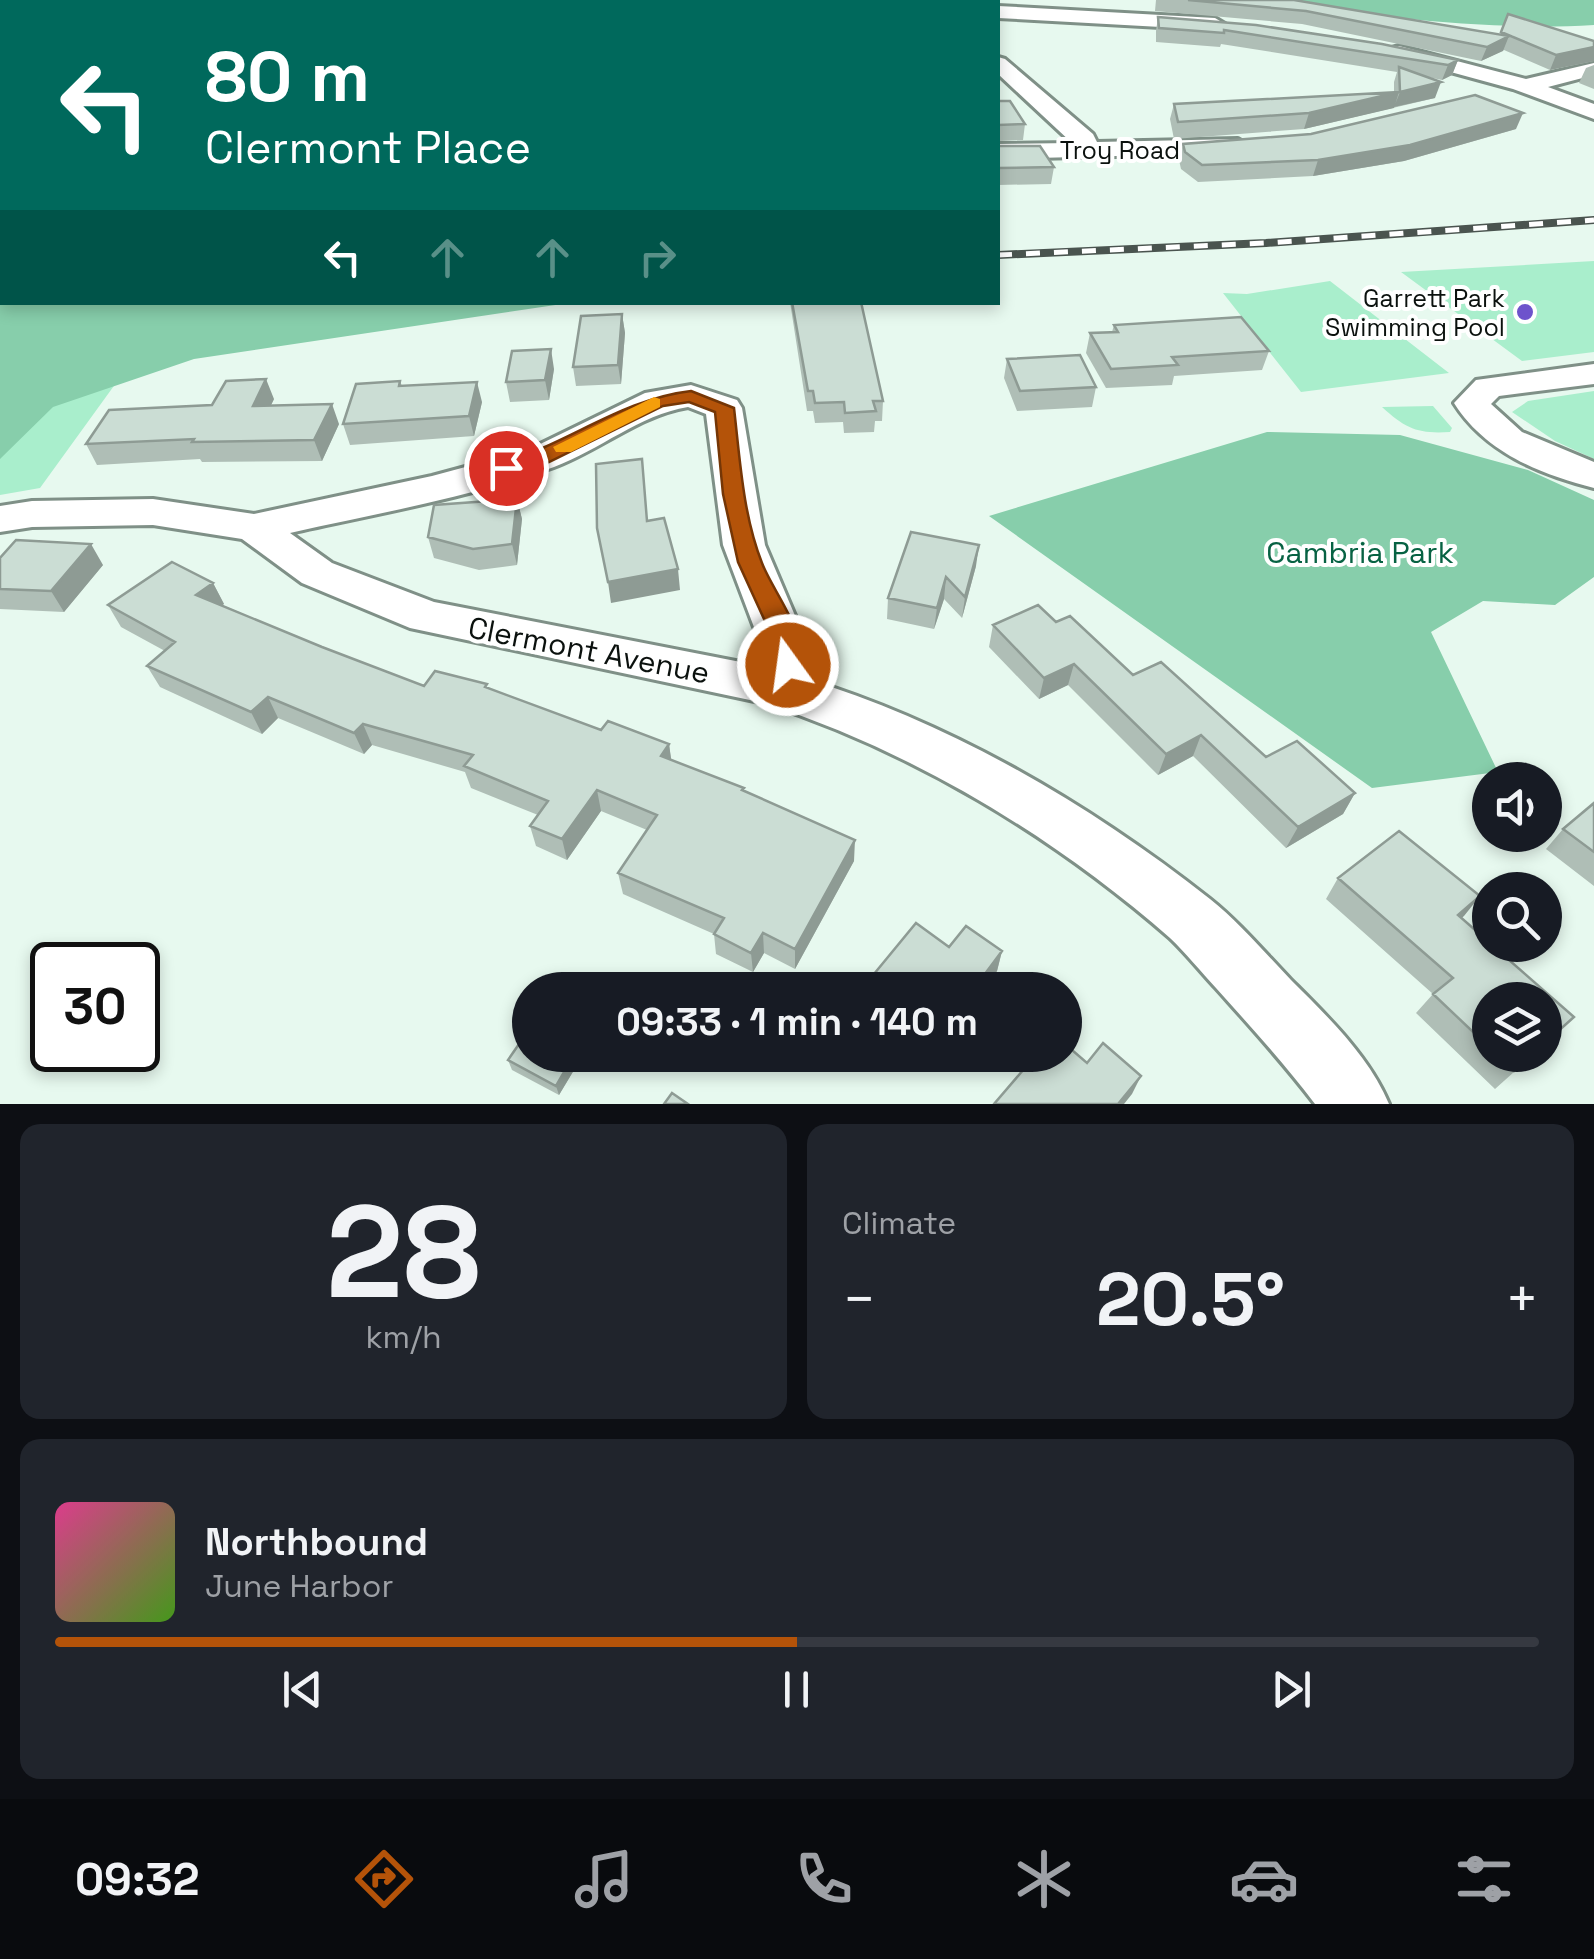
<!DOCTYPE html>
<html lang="en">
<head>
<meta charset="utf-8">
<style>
	:root { --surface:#171b24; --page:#20242c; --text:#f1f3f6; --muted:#9ea1a6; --line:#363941; --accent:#b45309 }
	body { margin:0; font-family:"Space Grotesk",sans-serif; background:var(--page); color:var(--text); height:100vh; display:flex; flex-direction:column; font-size:38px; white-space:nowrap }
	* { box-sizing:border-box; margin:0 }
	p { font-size:32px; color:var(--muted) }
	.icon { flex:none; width:55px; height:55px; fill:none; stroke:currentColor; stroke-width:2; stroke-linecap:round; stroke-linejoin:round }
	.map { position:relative; height:1104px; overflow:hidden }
	.side { display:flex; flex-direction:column; gap:20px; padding:20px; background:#0d0f14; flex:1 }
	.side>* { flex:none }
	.banner { position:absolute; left:0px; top:0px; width:1000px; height:305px; box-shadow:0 5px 15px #0003; background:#00695c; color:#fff; overflow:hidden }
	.tools { position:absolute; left:1472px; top:762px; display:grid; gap:20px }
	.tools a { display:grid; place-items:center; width:90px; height:90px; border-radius:50%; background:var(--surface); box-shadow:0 5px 15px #0003; font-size:50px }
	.speed { position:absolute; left:30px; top:942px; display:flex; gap:20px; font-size:50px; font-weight:700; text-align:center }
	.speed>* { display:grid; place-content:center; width:130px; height:130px; border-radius:50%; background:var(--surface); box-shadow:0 5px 15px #0003; line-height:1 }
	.speed .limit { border:5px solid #111; border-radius:15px; background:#fff; color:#111 }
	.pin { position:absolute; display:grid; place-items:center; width:85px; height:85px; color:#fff; margin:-42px; border:5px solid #fff; border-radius:50%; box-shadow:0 2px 10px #0007 }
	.me { position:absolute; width:110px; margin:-55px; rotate:346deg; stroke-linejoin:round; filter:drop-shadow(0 0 8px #0008) }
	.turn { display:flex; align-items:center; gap:35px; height:210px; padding:0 40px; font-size:45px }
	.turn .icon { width:130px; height:130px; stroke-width:2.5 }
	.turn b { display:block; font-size:70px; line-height:85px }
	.lanes { display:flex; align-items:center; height:95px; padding:0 40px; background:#0003; justify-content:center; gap:50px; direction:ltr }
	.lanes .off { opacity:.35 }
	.big { font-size:75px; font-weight:800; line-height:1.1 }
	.side .card { flex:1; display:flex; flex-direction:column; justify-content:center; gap:15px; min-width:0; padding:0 35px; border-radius:20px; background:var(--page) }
	.side .dial { align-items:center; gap:0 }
	.dial b { font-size:130px; line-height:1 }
	.song { display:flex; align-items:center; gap:30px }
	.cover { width:120px; height:120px; border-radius:15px; background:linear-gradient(135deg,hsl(330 70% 55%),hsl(100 70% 35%)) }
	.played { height:10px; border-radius:5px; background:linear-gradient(90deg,var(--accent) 50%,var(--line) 50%) }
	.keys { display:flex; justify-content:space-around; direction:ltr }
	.heat { display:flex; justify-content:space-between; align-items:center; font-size:55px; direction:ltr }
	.side .tiles { flex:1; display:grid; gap:20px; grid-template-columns:1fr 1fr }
	.card:last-child { grid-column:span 2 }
	.trip { position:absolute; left:512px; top:972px; width:570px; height:100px; border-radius:50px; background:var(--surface); box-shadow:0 5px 15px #0003; font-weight:800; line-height:100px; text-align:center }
	.tabs { display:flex; height:160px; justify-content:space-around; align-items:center; background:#090b0e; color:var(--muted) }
	.tabs .icon { width:70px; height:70px }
	.tabs .current { color:var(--accent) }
	.tabs b { font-size:45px; color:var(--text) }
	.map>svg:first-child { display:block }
	.green { fill:#a9eecc }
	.forest { fill:#87ceab }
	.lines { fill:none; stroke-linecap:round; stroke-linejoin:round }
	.minor-casing { stroke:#7f9087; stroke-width:6 }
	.minor { fill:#fff; fill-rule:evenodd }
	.rail-casing { stroke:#4a544f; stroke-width:8 }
	.rail { stroke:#fff; stroke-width:5; stroke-dasharray:14; stroke-linecap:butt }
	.wall { fill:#afbeb6 }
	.shaded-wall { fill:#8e9b94 }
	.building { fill:#cbddd4; stroke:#8e9b94; stroke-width:2.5 }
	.route { fill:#b45309; stroke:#753606; stroke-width:2.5 }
	.slow { fill:#f59e0b }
	.poi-dot { fill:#6e53cc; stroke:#fff; stroke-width:4 }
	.labels { text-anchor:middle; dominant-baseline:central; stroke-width:8; stroke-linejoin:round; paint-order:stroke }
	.far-street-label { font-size:25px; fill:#0b110e; stroke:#fff }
	.far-poi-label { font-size:25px; fill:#0b110e; stroke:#fff; text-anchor:end }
	.park-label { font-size:30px; fill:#076243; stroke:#fff }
	.street-label { font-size:30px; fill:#0b110e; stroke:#fff }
</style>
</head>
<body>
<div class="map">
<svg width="1594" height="1104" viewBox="0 0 1594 1104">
	<rect width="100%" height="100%" fill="#e7f9ef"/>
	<path class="green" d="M1594 261V352L1522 361 1401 272Z
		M1330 281 1449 373 1301 392 1223 293 1247 294Z
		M171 307 40 488 0 495V311Z
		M1594 391V459L1555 441 1512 412 1528 401Z
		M1433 406 1452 428 1450 432C1418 434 1406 429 1382 407Z"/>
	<path class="forest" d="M1246 0H1594V25C1477 32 1362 13 1246 0Z
		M0 300 2 302 569 303 194 359 53 407 0 459Z
		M1267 432 1400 435 1528 470 1594 500V577L1555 605 1483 601 1431 632 1498 772 1372 788 989 516Z"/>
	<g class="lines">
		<defs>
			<path id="minor" d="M998 6 1215 18 1225 24 1215 30 998 18Z
				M1399 46 1526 79 1594 63V75L1548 87 1594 104V119L1513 89 1392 56 1389 52 1392 48Z
				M998 57 1005 59 1093 134 1097 142 1238 139 1250 146 1238 153 998 159V144L1072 143 998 74Z
				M0 130H2V145H0Z
				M1594 364V384L1499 396 1491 404 1522 432 1594 462V488C1539 474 1485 452 1454 403L1476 380Z
				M691 385 737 400 742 408 765 545 810 651 812 665 804 678C951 723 1089 804 1210 899 1239 922 1265 953 1291 980 1327 1016 1369 1056 1389 1104H1315C1284 1063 1250 1026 1216 988 1201 972 1186 953 1170 938 1052 835 912 751 764 703L410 628 302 583 242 539 153 525 32 527 0 532V506L32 501 153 499 254 514 432 476 528 450 645 393ZM688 407 706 414 723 545 763 651 764 659 756 665 434 602 332 563 290 533C378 513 469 498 554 467 600 450 639 415 688 407Z"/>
		</defs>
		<use href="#minor" class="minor-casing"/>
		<use href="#minor" class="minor"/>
		<defs>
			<path id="rail" d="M998 255 1266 243 1594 220"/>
		</defs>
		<use href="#rail" class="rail-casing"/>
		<use href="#rail" class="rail"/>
	</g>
	<path class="wall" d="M1156 0H1294L1500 35 1508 14 1594 41V61L1550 70 1504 50 1481 61 1302 24 1155 11Z
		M2 2V41L0 42V3Z
		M1158 17 1458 60 1452 75 1442 80 1428 77 1435 98 1304 129 1174 139 1170 119 1174 104 1394 92V82L1397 72 1221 44 1220 47 1156 42V31Z
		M1594 65V89L1579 83 1586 68Z
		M998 101 1025 124 1023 140 998 141Z
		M1516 129 1404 161 1313 176 1198 182 1181 169 1179 160 1183 144Z
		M998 146 1054 167 1051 184 998 185Z
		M790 302H861L883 401 882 421H875L874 432 844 433 843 422 815 423 813 411H807Z
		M622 314 625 333 621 384 576 386 573 367Z
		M1114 325 1269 351 1262 370 1174 376 1172 385 1106 388 1086 353 1090 333 1112 332Z
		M1007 359 1096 387 1092 407 1017 411 1004 378Z
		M554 369 549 400 510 402 506 382Z
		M400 381 402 386 482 402 474 436 350 445 343 424Z
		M274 399 271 405 339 424 322 461 202 462 200 459 97 465 86 444 212 405Z
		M517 499 522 519 517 565 479 570 434 558 428 537Z
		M0 558 103 565 64 612 0 609Z
		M976 566 962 618 944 599 934 629 887 619 888 598Z
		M213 583 224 604 222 605 322 647 424 686 488 688 601 730 669 744 671 760 744 791 854 861 795 969 764 953 753 972 716 954 714 934 623 894 618 873 647 830 601 811 567 860 536 846 530 826 538 815 471 788 465 772 372 745 364 754 278 718 262 734 160 687 147 666 165 651 121 627 108 605Z
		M1056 622 1133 675 1266 757 1355 793 1343 814 1286 848 1193 756 1158 775 1068 685 1039 699 989 647 993 625Z
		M1594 803V886L1546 849 1563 829Z
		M1338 878 1461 918 1490 1000V1055H1533L1495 1089 1416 1013 1433 994 1326 899Z
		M949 947 1002 951 997 971 983 990H873L874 974Z
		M530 1055H583L559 1095 512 1070 508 1060Z"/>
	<path class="shaded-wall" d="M1509 36 1503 51 1481 61 1487 47Z
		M1594 47V61L1550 70 1556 55Z
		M1458 60 1452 75 1442 80 1448 65Z
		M1441 82 1435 98 1394 107 1400 92Z
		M1399 92 1394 108 1304 129 1309 113Z
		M1523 113 1516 129 1404 161 1313 176 1318 160Z
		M622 314 625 333 621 384 618 365Z
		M551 349 554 369 549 400 545 380Z
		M266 379 274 399 261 426 253 406Z
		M477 382 482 402 474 436 469 416Z
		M332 404 339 424 322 461 314 440Z
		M517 499 522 519 517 565 512 544Z
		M91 544 103 565 64 612 51 591Z
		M979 545 976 566 962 618 965 597Z
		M678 569 680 590 611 603 608 582Z
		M946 577 944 599 934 629 937 608Z
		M213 583 224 604 207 616 196 595Z
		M1074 664 1068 685 1039 699 1044 678Z
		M268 697 278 718 262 734 251 712Z
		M363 724 372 745 364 754 354 733Z
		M1201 735 1193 756 1158 775 1166 754Z
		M669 744 672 765 661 756Z
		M597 790 601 811 567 860 562 839Z
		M1355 793 1343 814 1286 848 1298 827Z
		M855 840 854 861 795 969V949Z
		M1480 896 1464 916 1442 935 1458 915Z
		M763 933 764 953 753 972 751 953Z
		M1002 951 997 971 983 990H973Z
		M574 1055H583L559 1095 556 1086Z
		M1141 1076 1132 1094 1124 1104H1118Z"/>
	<path class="building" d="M3 0H89L92 2H2V27H0V3Z
		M359 0H911L912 2H349Z
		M1188 0H1294L1509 36 1487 47 1306 11Z
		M1508 14 1594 41V47L1556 55 1501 32Z
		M1158 17 1256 25 1382 44 1458 60 1448 65 1224 30V33L1159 28Z
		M1399 67 1441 82 1400 92Z
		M1399 92 1309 113 1178 122 1174 104Z
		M1475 95 1523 113 1410 145 1318 160 1202 165 1185 152 1183 144 1311 134Z
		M998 101H1010L1025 124 998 125Z
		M998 146H1040L1054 167 998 168Z
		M792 302H861L883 401H873L876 411 845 413 844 402 815 403 813 391H808Z
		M622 314 618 365 573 367 581 316Z
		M1241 317 1269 351 1172 357 1178 365 1111 369 1090 333 1118 332 1114 325Z
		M551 349 545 380 506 382 512 351Z
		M1080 355 1096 387 1020 391 1007 359Z
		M266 379 253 406 332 404 314 440 192 442 194 439 86 444 109 410 212 405 226 381Z
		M400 381 399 386 477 382 469 416 343 424 356 384Z
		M642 459 647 521 664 518 678 569 608 582 597 528 596 464Z
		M517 499 512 544 473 549 428 537 434 505Z
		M911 532 979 545 965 597 946 577 937 608 888 598Z
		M16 540 91 544 51 591 0 589V558Z
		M172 562 213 583 196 595 322 647 424 686 435 671 487 684 485 687 601 730 608 721 669 744 661 756 744 788 742 790 855 840 795 949 763 933 751 953 714 934 724 918 618 873 657 815 597 790 562 839 530 826 548 801 464 766 473 755 363 724 354 733 268 697 251 712 147 666 175 642 108 605Z
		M1038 605 1056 622 1070 616 1133 675 1161 662 1266 757 1297 741 1355 793 1298 827 1201 735 1166 754 1074 664 1044 678 993 625Z
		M1594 803V852L1563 829Z
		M1399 831 1480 896 1458 915 1490 943V945H1492L1574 1017 1545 1043V1000H1490V1048L1433 994 1453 978 1338 878Z
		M916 923 949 947 966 926 1002 951 973 990H895L874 974Z
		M530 1028V1055H574L556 1086 508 1060Z
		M1103 1043 1141 1076 1118 1104H994L1036 1055H1065V1044L1087 1063Z
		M1498 1055H1532L1514 1071Z
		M672 1093 688 1104H664Z"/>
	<path class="route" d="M691 391 734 408C740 460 743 515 762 563 773 593 814 640 797 672H779L775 643 738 562 723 494 715 412 689 402 663 406 549 462 506 474 496 468 499 464C567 445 621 399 691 391Z"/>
	<path class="slow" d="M654 397 660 399V407L571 452H556L553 447Z"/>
	<circle class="poi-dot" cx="1525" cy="312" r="10"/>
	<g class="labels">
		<g class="far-street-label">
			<text x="1120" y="150">Troy Road</text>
		</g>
		<g class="far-poi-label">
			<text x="1505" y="298">Garrett Park<tspan x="1505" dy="29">Swimming Pool</tspan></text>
		</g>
		<g class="park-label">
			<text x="1360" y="552">Cambria Park</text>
		</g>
		<g class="street-label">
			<text transform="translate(589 650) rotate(11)">Clermont Avenue</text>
		</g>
	</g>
</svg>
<div class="tools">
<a><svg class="icon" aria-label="sound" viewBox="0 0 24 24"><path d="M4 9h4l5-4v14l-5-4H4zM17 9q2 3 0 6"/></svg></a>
<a><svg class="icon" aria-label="search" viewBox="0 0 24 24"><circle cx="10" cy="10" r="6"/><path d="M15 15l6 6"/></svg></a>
<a><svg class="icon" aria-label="layers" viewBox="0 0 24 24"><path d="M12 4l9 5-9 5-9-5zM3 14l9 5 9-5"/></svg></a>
</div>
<div class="speed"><div class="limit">30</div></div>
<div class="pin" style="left:506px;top:468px;background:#d93025"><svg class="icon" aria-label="arrive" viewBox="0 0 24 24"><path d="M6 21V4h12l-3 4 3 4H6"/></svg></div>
<svg class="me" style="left:788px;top:665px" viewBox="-20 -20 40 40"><circle r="17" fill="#b45309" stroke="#fff" stroke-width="3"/><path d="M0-11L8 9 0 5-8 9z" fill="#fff"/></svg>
<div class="trip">09:33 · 1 min · 140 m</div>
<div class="banner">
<div class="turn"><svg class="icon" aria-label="left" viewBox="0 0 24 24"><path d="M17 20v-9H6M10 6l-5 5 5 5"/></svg><div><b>80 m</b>Clermont Place</div></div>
<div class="lanes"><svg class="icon" aria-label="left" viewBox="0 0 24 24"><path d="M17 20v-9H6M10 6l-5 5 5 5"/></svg><svg class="icon off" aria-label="ahead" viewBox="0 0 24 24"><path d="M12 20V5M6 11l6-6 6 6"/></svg><svg class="icon off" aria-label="ahead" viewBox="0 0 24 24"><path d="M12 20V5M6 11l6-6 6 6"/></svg><svg class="icon off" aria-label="right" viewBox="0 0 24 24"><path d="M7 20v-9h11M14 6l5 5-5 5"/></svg></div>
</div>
</div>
<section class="side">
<div class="tiles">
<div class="card dial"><b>28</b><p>km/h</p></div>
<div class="card"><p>Climate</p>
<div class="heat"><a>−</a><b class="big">20.5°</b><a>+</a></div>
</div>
<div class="card">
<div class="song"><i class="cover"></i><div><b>Northbound</b><p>June Harbor</p></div></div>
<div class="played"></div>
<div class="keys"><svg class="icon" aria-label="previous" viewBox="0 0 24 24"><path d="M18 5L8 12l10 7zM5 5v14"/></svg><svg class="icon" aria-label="pause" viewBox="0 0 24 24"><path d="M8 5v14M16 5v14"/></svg><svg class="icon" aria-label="next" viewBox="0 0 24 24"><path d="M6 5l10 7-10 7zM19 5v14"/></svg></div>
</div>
</div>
</section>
<nav class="tabs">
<b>09:32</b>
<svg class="icon current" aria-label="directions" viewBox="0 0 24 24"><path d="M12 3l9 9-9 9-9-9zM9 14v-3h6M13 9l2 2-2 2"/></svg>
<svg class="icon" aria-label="music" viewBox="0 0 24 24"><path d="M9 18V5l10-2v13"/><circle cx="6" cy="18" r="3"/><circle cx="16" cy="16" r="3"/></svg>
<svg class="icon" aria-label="phone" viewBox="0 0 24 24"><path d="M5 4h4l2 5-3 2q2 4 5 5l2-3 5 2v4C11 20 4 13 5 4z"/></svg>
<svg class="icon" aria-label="climate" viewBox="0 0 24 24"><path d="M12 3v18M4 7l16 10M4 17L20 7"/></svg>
<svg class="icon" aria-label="car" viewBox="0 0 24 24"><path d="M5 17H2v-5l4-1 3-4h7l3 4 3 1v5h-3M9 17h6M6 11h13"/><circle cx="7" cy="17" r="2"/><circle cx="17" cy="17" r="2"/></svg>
<svg class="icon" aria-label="filters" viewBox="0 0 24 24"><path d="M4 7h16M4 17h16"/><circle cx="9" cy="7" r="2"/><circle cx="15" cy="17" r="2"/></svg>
</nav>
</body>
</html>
